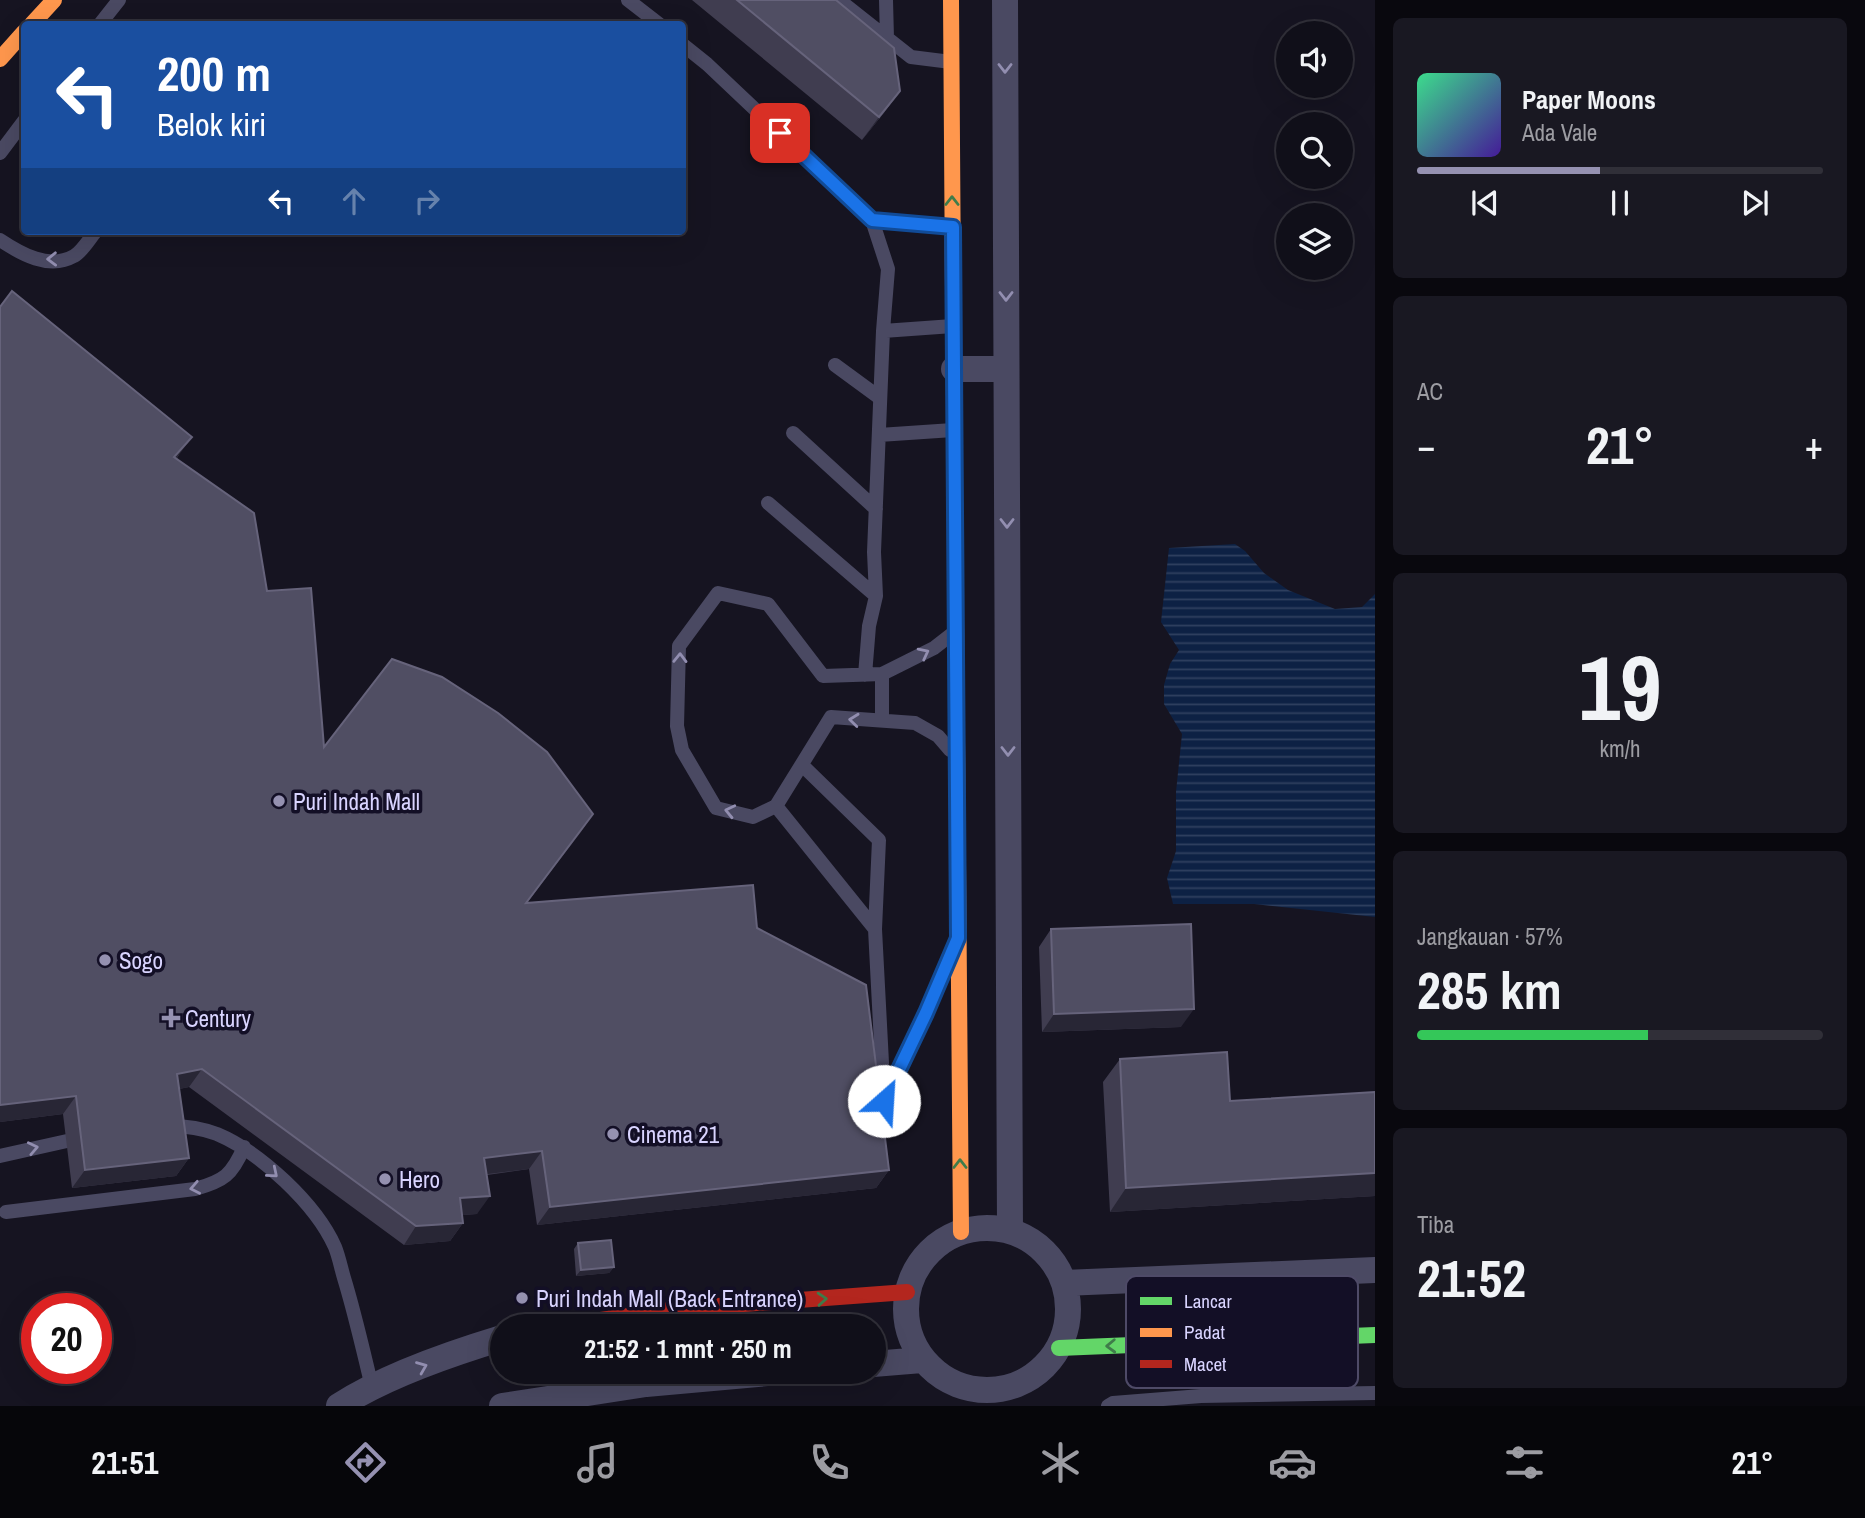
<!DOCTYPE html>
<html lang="id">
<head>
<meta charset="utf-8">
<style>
	:root { --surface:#100f19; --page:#191822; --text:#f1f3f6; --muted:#9c9ca2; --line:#302f38; --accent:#9591b1 }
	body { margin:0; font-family:"Archivo Narrow",sans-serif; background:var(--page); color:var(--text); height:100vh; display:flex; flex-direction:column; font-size:26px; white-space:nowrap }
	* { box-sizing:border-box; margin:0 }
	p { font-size:23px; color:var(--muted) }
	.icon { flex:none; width:38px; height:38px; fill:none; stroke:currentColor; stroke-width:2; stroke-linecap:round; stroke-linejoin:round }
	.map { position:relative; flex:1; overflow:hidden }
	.drawer { display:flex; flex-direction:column; gap:18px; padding:18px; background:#09080e; width:490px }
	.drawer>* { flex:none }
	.guide { position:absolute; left:21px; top:21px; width:665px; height:214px; border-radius:7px; box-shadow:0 7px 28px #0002,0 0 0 2px var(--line); background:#1a4fa0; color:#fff; overflow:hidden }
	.fabs { position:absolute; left:1276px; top:21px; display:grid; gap:14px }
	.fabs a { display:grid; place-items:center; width:77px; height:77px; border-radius:50%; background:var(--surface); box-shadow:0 7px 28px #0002,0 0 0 2px var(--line); font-size:35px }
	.speed { position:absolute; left:21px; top:1293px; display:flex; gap:14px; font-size:35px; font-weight:700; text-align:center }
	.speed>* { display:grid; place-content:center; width:91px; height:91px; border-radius:50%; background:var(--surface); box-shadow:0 7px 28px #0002,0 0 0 2px var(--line); line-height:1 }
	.speed .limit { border:10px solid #d22; background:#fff; color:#111 }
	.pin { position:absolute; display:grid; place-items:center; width:60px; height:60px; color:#fff; margin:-30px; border-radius:14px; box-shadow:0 4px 10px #0006 }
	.me { position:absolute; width:77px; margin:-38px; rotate:26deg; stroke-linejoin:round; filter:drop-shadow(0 0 5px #0008) }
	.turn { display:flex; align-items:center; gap:24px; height:147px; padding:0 21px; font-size:32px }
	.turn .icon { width:91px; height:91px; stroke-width:2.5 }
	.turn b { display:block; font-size:49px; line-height:60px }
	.lanes { display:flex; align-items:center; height:66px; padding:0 21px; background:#0003; justify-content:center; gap:35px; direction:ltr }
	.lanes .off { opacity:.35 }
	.big { font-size:52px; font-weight:800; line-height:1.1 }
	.drawer .widget { flex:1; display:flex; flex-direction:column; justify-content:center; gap:10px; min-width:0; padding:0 24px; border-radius:10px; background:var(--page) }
	.drawer .dial { align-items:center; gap:0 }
	.dial b { font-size:91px; line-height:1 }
	.song { display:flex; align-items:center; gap:21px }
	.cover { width:84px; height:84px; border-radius:10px; background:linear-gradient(135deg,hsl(150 70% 55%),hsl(260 70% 35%)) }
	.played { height:7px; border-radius:4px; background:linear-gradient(90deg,var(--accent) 45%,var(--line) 45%) }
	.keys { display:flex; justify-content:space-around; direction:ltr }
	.heat { display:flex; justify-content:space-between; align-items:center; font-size:38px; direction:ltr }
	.charge { height:10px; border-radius:5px; background:linear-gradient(90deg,#34c759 57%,var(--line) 0) }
	.trip { position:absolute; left:490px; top:1314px; width:396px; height:70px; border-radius:35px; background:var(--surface); box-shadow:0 7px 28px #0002,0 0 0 2px var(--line); font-weight:800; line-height:70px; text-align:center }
	.menu { display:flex; height:112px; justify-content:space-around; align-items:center; background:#06060a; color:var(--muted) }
	.menu .icon { width:49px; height:49px }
	.menu .selected { color:var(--accent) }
	.menu b { font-size:32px; color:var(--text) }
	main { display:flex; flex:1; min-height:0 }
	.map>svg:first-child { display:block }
	.water { fill:url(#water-rules) }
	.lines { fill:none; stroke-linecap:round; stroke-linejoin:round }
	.lane { stroke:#4a4962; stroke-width:14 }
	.street { stroke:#4a4962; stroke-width:26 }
	.fast { stroke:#63d668; stroke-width:16 }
	.slow { stroke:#ff974d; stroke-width:16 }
	.jam { stroke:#b3261e; stroke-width:16 }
	.wall { fill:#403d50 }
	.shaded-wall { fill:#282635 }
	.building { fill:#504e63; stroke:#66637b; stroke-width:2 }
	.oneway { stroke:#928eb0 }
	.oneway2 { stroke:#3f7c4a }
	.route-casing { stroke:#114b97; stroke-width:18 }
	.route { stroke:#1a73e8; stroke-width:12 }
	.poi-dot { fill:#9591b1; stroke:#130f26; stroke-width:2.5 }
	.labels { text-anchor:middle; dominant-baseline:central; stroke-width:7; stroke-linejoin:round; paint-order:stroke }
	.poi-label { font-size:23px; fill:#d9d4ff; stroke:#130f26; text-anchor:start }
	.key { fill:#130f26; stroke:#4e4a67; stroke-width:2 }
	.key-label { font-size:19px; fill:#d9d4ff }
</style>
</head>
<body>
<main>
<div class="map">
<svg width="1375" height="1406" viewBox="0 0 1375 1406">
	<defs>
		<pattern id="water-rules" width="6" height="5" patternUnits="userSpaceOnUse" patternTransform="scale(1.75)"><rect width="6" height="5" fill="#0d2144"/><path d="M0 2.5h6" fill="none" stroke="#304060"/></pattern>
	</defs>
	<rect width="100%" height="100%" fill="#161421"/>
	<path class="water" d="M1235 544 1245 551 1264 573 1288 590 1335 609 1362 607 1375 594V917L1254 904H1173L1167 878 1176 851V792L1182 734 1164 704V685L1170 664 1179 650 1161 622 1169 548Z"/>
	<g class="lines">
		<path class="lane" d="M628 0 659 24
			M839 0 911 57 951 62
			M886 0 887 38
			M100 24 119 0
			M682 44 707 64 872 220 888 269 883 331 874 552 876 596 869 626 865 675
			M0 153 24 121
			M872 220 951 226
			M0 240C21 254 49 270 74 256 82 252 90 238 96 231
			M883 331 953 326
			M835 365 880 398
			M793 433 876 509
			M879 435 953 430
			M768 503 876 596
			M882 720V674
			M950 750 938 736 915 723 831 717 776 806 753 817 716 808 682 750 677 726 679 646 718 593 768 604 823 676 882 674 934 648 952 634
			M802 765 879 840 875 929
			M776 806 875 929 884 1101
			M884 1099 926 1013 948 962
			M170 1126C186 1126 201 1128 217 1134 260 1152 316 1204 335 1247 339 1257 341 1268 344 1278 355 1314 363 1350 372 1387
			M0 1156 67 1141
			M6 1212 195 1189C224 1181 232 1175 244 1147
			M1108 1406 1113 1403 1201 1396 1375 1393"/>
		<path class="street" d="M1005 0 1010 1231
			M954 369H1006
			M906 1309a81 81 0 1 1 162 0a81 81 0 1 1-162 0Z
			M1064 1283 1375 1270
			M873 1364 922 1360
			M339 1406C385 1376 449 1354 502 1338
			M502 1406 646 1384 779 1372"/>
		<path class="fast" d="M953 287 956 618
			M1059 1348 1375 1335"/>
		<path class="slow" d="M951 0 953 287
			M32 24 54 0
			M0 59 24 32
			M956 618 961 1232"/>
		<path class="jam" d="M559 1326 677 1309 907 1292"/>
	</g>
	<path class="wall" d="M692 0H836L900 91 883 114 862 140Z
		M0 307 179 455 177 458 267 591 324 747 593 814 527 903 757 928 889 1170 876 1188 537 1225 529 1169 487 1175 477 1214 462 1215 463 1223 450 1241 404 1245 189 1087 179 1089 189 1158 176 1176 72 1188 63 1114 0 1122Z
		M1051 929 1181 1027 1042 1032 1039 947Z
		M1120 1059 1230 1101 1375 1092V1196L1110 1212 1103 1082Z
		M578 1243 614 1267 609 1273 576 1276 574 1249Z"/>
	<path class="shaded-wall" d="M900 91 883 114 862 140 879 117Z
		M192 437 179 455 161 475 174 457Z
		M593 814 581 832 513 921 526 903Z
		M1194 1009 1181 1027 1042 1032 1054 1014Z
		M202 1069 189 1087 165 1092 177 1074Z
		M76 1096 63 1114 0 1122V1105Z
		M542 1151 529 1169 472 1176 484 1158Z
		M189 1158 176 1176 72 1188 85 1170Z
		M889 1170 876 1188 537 1225 550 1207Z
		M1375 1173V1196L1110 1212 1126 1188Z
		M490 1196 477 1214 447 1216 460 1198Z
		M463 1223 450 1241 404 1245 416 1226Z
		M614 1267 609 1273 576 1276 581 1270Z"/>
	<path class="building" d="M737 0H836L894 48 900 91 879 117Z
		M12 291 192 437 174 457 254 513 267 591 311 588 324 747 392 659 442 677 498 713 547 752 593 814 526 903 753 885 757 928 866 985 889 1170 550 1207 542 1151 484 1158 490 1196 460 1198 463 1223 416 1226 202 1069 177 1074 189 1158 85 1170 76 1096 0 1105V307Z
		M1191 924 1194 1009 1054 1014 1051 929Z
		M1227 1052 1230 1101 1375 1092V1173L1126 1188 1120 1059Z
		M611 1240 614 1267 581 1270 578 1243Z"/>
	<defs><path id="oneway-chevron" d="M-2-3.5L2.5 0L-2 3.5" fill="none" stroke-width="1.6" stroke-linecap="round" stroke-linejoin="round" transform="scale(1.75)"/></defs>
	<g class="oneway">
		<use href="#oneway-chevron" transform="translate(1005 68) rotate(90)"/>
		<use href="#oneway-chevron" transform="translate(52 259) rotate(179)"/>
		<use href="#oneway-chevron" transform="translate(1006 296) rotate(90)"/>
		<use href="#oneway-chevron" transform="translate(1007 523) rotate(90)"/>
		<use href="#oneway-chevron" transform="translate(924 653) rotate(-27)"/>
		<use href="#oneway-chevron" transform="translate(680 658) rotate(-89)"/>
		<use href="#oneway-chevron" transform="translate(854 720) rotate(-174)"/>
		<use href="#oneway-chevron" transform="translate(1008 751) rotate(90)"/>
		<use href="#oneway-chevron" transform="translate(730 811) rotate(-167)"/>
		<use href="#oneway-chevron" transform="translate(33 1148) rotate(-12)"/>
		<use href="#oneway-chevron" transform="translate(273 1173) rotate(40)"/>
		<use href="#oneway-chevron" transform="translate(195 1188) rotate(169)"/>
		<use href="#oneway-chevron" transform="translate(422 1367) rotate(-22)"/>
	</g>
	<g class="oneway2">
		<use href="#oneway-chevron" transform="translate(952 201) rotate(-90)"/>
		<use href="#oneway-chevron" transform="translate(960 1164) rotate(-90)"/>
		<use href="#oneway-chevron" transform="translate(822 1299) rotate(-4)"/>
		<use href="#oneway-chevron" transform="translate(1111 1346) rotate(178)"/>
	</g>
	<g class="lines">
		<defs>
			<path id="route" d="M780 133 872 220 953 227 958 938 926 1013 884 1101"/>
		</defs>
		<use href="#route" class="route-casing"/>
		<use href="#route" class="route"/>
	</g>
	<g class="poi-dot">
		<circle cx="279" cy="801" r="7"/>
		<circle cx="105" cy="960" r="7"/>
		<path d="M167.5 1007.5h7v7h7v7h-7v7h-7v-7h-7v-7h7z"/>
		<circle cx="613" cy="1134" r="7"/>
		<circle cx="385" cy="1179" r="7"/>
		<circle cx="522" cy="1298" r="7"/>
	</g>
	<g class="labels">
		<g class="poi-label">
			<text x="293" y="801">Puri Indah Mall</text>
			<text x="119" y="960">Sogo</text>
			<text x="185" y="1018">Century</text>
			<text x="627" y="1134">Cinema 21</text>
			<text x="399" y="1179">Hero</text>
			<text x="536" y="1298">Puri Indah Mall (Back Entrance)</text>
		</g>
	</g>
	<rect x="1126" y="1276" width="232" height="112" rx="10" class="key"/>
	<rect x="1140" y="1297" width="32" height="8" fill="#63d668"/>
	<rect x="1140" y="1328" width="32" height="9" fill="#ff974d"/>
	<rect x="1140" y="1360" width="32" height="8" fill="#b3261e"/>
	<g class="key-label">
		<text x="1184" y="1308">Lancar</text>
		<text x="1184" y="1339">Padat</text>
		<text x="1184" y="1371">Macet</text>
	</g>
</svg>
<div class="fabs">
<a><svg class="icon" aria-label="sound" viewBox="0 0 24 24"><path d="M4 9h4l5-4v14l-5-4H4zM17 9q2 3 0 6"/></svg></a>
<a><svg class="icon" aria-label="search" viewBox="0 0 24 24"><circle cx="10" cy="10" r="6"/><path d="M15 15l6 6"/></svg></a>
<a><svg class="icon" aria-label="layers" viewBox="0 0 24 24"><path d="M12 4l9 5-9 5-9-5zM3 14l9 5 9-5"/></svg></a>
</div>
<div class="speed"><div class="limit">20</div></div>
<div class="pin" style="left:780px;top:133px;background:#d93025"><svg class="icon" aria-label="arrive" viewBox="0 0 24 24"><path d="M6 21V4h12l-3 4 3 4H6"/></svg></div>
<svg class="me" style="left:884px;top:1101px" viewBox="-20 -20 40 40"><circle r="19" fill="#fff"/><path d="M0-13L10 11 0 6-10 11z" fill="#1a73e8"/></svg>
<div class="trip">21:52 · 1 mnt · 250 m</div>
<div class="guide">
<div class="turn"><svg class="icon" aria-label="left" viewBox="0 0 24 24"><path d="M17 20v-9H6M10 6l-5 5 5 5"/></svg><div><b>200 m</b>Belok kiri</div></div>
<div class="lanes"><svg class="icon" aria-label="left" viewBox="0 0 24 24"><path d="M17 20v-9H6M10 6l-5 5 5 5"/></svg><svg class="icon off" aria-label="ahead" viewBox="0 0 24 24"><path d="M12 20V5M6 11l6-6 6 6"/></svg><svg class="icon off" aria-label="right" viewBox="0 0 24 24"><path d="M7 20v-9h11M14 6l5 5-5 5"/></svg></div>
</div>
</div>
<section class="drawer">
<div class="widget">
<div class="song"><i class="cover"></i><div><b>Paper Moons</b><p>Ada Vale</p></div></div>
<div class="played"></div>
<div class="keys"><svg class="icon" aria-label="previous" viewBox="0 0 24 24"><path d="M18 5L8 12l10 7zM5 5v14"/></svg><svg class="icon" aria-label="pause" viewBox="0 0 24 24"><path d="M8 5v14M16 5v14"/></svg><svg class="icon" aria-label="next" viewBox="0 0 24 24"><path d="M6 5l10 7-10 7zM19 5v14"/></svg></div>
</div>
<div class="widget"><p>AC</p>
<div class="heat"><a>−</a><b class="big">21°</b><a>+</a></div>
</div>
<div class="widget dial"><b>19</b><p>km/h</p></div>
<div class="widget"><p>Jangkauan · 57%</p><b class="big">285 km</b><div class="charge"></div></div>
<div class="widget"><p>Tiba</p><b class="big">21:52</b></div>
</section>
</main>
<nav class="menu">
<b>21:51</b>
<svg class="icon selected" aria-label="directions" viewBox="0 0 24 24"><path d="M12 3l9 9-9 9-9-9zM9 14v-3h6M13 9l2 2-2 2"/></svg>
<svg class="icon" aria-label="music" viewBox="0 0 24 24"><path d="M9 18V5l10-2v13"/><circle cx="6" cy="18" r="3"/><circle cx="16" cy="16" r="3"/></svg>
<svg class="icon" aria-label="phone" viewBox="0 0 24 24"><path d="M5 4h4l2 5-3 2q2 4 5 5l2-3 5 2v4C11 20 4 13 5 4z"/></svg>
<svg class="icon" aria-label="climate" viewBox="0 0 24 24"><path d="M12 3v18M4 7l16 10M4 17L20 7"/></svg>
<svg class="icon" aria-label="car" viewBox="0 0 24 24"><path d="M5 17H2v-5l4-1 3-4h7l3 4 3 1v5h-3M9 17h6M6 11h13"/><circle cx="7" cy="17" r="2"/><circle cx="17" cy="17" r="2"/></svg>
<svg class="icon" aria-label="filters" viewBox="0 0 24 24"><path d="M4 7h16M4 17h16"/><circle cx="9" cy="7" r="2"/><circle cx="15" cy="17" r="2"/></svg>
<b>21°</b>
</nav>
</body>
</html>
